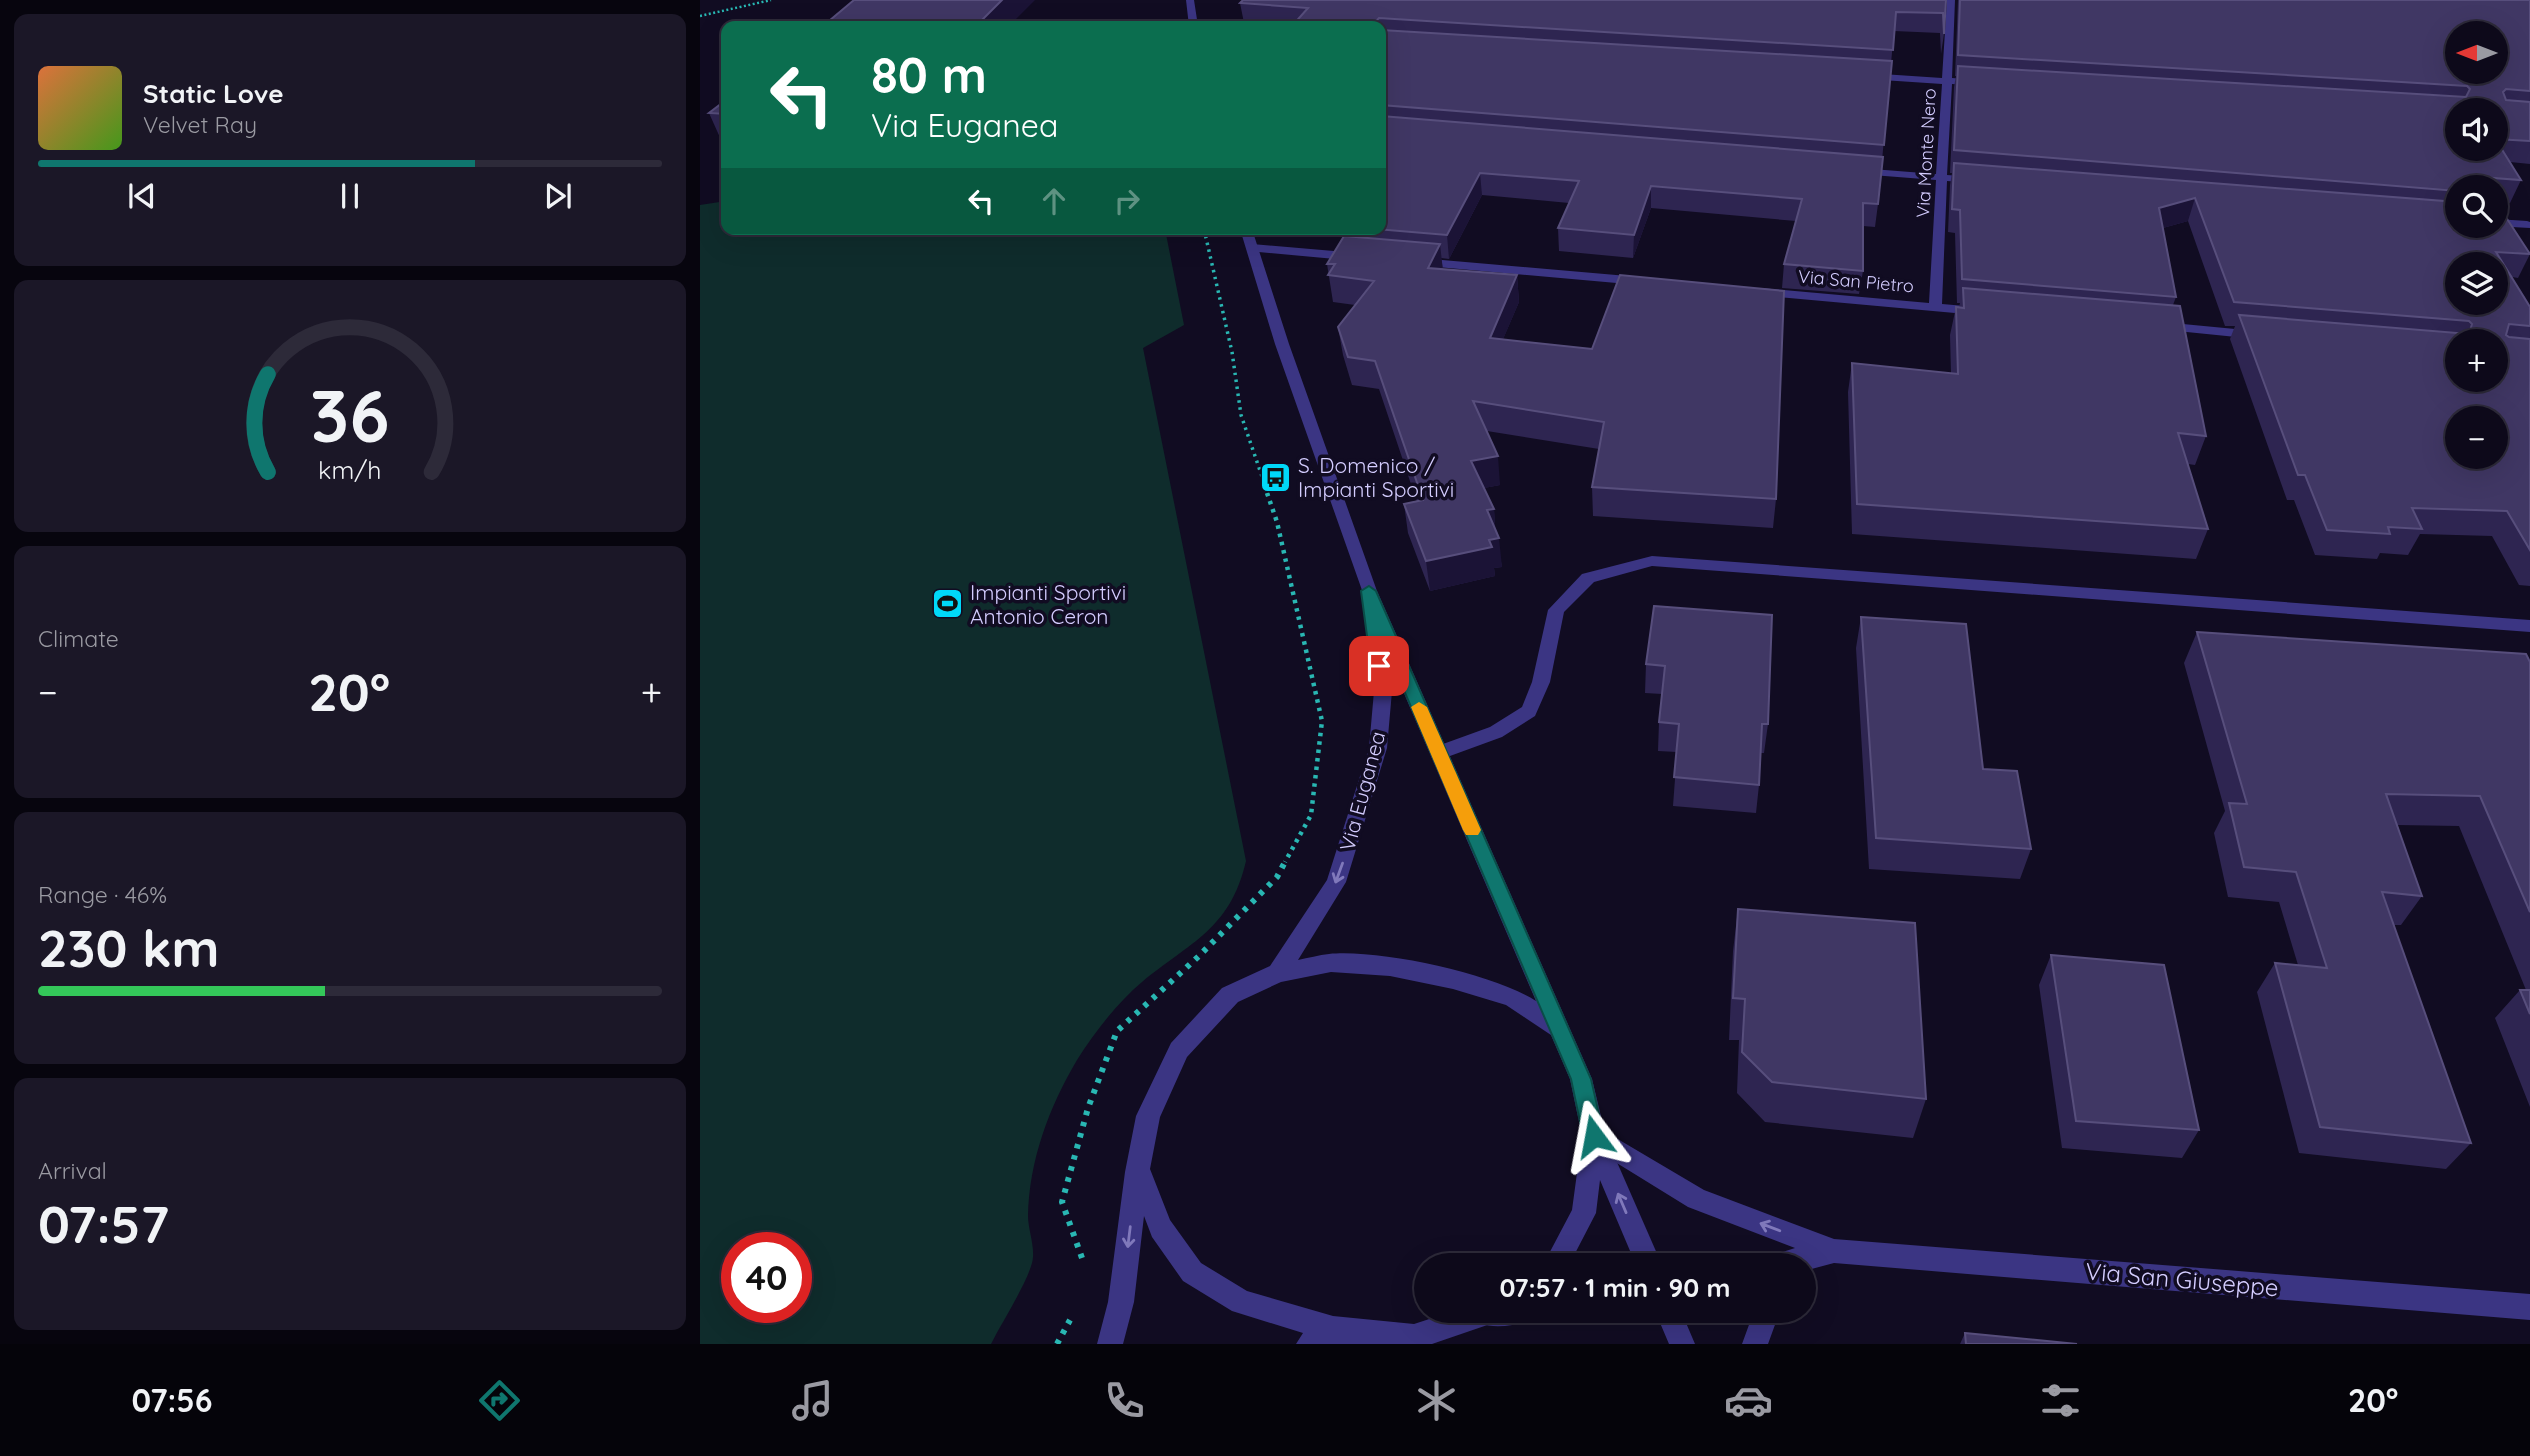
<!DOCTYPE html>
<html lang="en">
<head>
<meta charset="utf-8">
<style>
	:root { --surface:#0d091a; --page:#1b1727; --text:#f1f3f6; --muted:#9a9aa2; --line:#2d2a39; --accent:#0f766e }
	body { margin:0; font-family:Quicksand,sans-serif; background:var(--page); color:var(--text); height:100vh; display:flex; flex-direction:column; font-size:26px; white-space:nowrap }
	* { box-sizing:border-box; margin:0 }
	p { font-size:23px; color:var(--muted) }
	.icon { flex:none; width:38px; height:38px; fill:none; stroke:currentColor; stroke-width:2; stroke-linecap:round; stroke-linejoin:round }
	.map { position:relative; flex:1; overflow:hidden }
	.drawer { display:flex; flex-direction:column; gap:14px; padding:14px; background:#07050e; width:700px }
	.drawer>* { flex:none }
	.hud { position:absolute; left:21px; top:21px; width:665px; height:214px; border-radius:14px; box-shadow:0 7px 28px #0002,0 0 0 2px var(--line); background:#0b6e4f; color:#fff; overflow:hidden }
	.needle { width:46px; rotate:270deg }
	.tools { position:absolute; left:1745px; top:21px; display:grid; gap:14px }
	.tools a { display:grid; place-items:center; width:63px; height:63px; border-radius:50%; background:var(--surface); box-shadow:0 7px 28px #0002,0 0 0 2px var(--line); font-size:35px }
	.speed { position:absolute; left:21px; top:1232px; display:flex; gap:14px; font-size:35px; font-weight:700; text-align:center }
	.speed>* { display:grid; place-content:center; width:91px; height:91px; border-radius:50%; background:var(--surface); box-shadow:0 7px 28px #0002,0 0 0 2px var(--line); line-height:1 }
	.speed .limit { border:10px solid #d22; background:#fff; color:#111 }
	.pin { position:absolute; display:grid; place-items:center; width:60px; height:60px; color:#fff; margin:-30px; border-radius:14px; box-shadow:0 4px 10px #0006 }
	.me { position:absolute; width:77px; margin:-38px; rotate:347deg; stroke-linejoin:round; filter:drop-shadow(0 0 5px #0008) }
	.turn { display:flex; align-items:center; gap:24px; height:147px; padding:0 35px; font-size:32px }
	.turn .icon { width:91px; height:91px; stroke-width:2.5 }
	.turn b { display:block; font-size:49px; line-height:60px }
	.lanes { display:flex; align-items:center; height:66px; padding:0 35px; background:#0003; justify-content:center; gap:35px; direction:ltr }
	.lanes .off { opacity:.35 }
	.big { font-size:52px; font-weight:700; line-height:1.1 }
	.drawer .card { flex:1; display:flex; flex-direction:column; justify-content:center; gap:10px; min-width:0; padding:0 24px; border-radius:14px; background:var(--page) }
	.drawer .dial { align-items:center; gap:0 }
	.dial svg { height:182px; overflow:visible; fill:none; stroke:var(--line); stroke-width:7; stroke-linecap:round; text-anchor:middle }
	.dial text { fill:var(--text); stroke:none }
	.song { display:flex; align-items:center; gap:21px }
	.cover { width:84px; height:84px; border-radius:10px; background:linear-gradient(135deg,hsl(20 70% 55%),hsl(100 70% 35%)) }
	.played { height:7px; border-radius:4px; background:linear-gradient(90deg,var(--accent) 70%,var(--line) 70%) }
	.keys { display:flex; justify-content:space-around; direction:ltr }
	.heat { display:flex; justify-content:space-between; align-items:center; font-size:38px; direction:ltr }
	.charge { height:10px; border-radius:5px; background:linear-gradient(90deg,#34c759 46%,var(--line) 0) }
	.trip { position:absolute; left:714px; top:1253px; width:402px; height:70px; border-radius:35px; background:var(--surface); box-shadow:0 7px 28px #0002,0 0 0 2px var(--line); font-weight:700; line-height:70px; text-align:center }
	.tabs { display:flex; height:112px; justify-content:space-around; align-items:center; background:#05040a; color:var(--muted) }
	.tabs .icon { width:49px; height:49px }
	.tabs .active { color:var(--accent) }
	.tabs b { font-size:32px; color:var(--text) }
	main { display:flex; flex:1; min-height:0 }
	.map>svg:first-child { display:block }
	.green { fill:#0f2c2c; fill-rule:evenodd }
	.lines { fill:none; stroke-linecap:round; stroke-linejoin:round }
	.path-far3 { stroke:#29b7b3; stroke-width:2.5; stroke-dasharray:2 2.5; stroke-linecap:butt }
	.path-far2 { stroke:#29b7b3; stroke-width:3.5; stroke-dasharray:2.5 4.5; stroke-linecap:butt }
	.path-far1 { stroke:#29b7b3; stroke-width:4.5; stroke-dasharray:3.5 5; stroke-linecap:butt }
	.path { stroke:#29b7b3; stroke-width:6; stroke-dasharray:4.5 7; stroke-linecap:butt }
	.minor { fill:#3b3583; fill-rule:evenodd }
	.tertiary { fill:#3b3583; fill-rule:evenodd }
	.wall { fill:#2e2551 }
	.shaded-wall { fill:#1b1336 }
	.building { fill:#403764; stroke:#574e7c; stroke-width:2; fill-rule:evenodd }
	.oneway { stroke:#8079bb }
	.route { fill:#0f766e; stroke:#0a4d48; stroke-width:2 }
	.slow { fill:#f59e0b }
	.labels { text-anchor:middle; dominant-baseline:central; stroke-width:7; stroke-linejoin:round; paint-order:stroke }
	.far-street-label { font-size:18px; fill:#d4cdff; stroke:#110c22 }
	.poi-label { font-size:21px; fill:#d4cdff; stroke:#110c22; text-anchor:start }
	.street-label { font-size:21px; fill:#d4cdff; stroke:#110c22 }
	.near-street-label { font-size:24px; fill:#d4cdff; stroke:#110c22 }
</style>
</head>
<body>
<main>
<section class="drawer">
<div class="card">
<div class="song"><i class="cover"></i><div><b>Static Love</b><p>Velvet Ray</p></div></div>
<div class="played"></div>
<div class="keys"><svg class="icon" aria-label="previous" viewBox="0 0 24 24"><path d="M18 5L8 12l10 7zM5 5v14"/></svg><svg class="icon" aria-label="pause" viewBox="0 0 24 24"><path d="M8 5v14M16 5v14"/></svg><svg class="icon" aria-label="next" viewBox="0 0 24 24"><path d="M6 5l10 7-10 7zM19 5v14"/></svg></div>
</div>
<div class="card dial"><svg viewBox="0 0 100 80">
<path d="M14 69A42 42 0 1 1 86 69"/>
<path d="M14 69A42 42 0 0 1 14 26" stroke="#0f766e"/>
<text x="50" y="56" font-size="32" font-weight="700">36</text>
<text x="50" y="72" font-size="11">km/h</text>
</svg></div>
<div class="card"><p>Climate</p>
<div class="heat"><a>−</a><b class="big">20°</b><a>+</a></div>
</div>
<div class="card"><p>Range · 46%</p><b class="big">230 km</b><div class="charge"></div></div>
<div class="card"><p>Arrival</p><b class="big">07:57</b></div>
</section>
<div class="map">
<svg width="1830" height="1344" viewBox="0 0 1830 1344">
	<rect width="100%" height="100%" fill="#110c22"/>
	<path class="green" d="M26 201V229H465L484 325 443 348 546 861C530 930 490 942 442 982 417 1003 394 1033 377 1060 349 1107 329 1161 328 1216 328 1230 336 1249 332 1263 326 1285 302 1322 291 1344H0V205ZM37 1248H96V1307H37Z"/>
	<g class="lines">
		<path class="path-far3" d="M0 16 71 0"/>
		<path class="path-far2" d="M504 229 532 352 541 415 568 494"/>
		<path class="path-far1" d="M567 493 577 522 622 721 611 815 585 862"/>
		<path class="path" d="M382 1258 362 1202 388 1108 417 1031 499 956 577 877 586 860
			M357 1344 370 1320"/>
		<path class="minor" d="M1247 0H1255L1252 78 1278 80 1283 83 1278 86 1252 84 1247 175 1274 177 1280 180 1274 183 1247 181 1242 304 1277 307 1283 311 1277 315 1057 295 1055 292 1061 288 1229 303 1236 180 1159 174 1153 171 1159 168 1236 174 1242 84 1167 79 1162 76 1167 73 1242 78Z
			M1796 219 1827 221 1830 222V228L1793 226H1796Z
			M552 244 657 253 663 257 657 261 548 251 546 248Z
			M719 258 939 277 945 281 939 285 715 265V259Z
			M1462 322 1556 331 1563 335 1556 339 1457 329 1455 326Z
			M952 556 1830 620V632L952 566 894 582 864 612 850 682 835 716 802 737 739 760 732 758 730 753 732 748 790 727 822 707 832 682 848 610 882 574Z
			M894 1125 1004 1190 1134 1239 1830 1294V1320L1134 1263 1104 1271V1265H1067L1070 1256 1095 1248 988 1207 886 1144 882 1136 886 1128Z
			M776 1311H833L829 1320C814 1326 794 1329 779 1323Z
			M1054 1311H1080L1068 1344H1042Z"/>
		<path class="tertiary" d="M486 0H494L498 26H489Z
			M540 229H552L589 344 677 591 892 1079 906 1137 962 1265H936L900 1180 896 1213 869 1265H843L872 1210 882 1136 870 1079 851 1035 806 1005 753 989 690 976 631 972 581 982 538 1002 487 1057 460 1117 450 1169 470 1220 501 1263 547 1291 633 1316 714 1324 754 1311H806L802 1320 732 1344H596L603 1333 532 1311 483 1281 452 1237 444 1216 434 1302 423 1344H397L408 1302 425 1172 436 1116 471 1043 522 988 570 966 627 880 669 748 674 691 664 615 669 610 575 344ZM685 649 836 1001C794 974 680 949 629 954 619 955 608 958 598 960L646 882 687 748 692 691Z
			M955 1311H981L995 1344H969Z"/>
	</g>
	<path class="wall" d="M1246 0 1244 34 1241 54 1240 33 1194 31 1178 204 1175 227 1163 226V271L1159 294 1082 288 1084 264 1096 221 951 208 933 258 859 251 858 228 869 203 782 195 749 259 741 258 743 269 817 275 819 302 803 339 1076 499 1073 528 893 516 892 487 899 449 787 431 800 485 784 488 794 509 795 528 802 567 794 568 795 576 730 591 708 533 704 504 717 502 679 389 652 385 643 355 638 327 655 305 633 302 627 264 654 237 653 236 650 235V229H681V26H592L544 23 540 3Z
		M1258 0H1830V164L1810 162 1821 180 1810 203 1796 202V187H1757V226L1830 254 1818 278 1812 277 1830 307V586L1819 585 1792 536 1720 534 1708 555 1680 553 1677 559 1615 555 1594 500H1587L1530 339 1535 326H1525L1488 221 1463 228 1476 297 1473 305 1506 436 1495 465 1488 464 1508 529 1496 559 1152 534 1148 392 1152 363 1251 373 1250 335 1256 307H1259L1260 303H1257L1255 233 1248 232 1250 185 1252 173H1250L1254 87 1256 76H1255Z
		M26 100V142H22L9 113Z
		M954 606 1068 724 1064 753H1061L1059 785 1056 813 973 806 977 752 958 751 959 722 962 694 945 693 946 664Z
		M1161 617 1283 769 1331 849 1320 879 1169 869 1156 648Z
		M1497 632 1830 662V1107L1795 1018 1820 990H1826L1759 826 1697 825 1722 896 1701 925H1694L1771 1143 1746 1169 1599 1153 1557 992 1575 963 1598 965 1579 902 1528 897 1514 833 1525 811 1484 663Z
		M1038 909 1226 1099 1213 1138 1065 1122 1037 1093 1039 1040H1029L1033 951Z
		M1351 955 1499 1130 1482 1158 1362 1148 1339 985Z
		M1265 1333 1377 1344H1260Z"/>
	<path class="shaded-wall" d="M302 0H335L309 26H276Z
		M780 173 782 195 749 259 747 235Z
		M951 186V208L933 258 934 235Z
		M1495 198 1488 221 1452 231 1459 208Z
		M740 244 743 271 728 268Z
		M817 275 819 302 792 365 790 338Z
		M798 456 800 485 774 490 771 461Z
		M794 509 796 538 787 510Z
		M799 538 802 567 794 568 795 576 730 591 726 561 789 540Z"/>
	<path class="building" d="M154 0H302L276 26H123Z
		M543 0H1246L1244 34 1243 13 1196 12 1193 50 679 18 676 21 678 26H592L608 8 540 3Z
		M1260 0H1830V91L1806 89 1803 92 1806 100 1830 102V141L1796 139V110H1757V149H1796V140L1821 180 1779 177 1786 187H1757V191L1254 150 1258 66 1766 97 1770 89 1767 86 1258 55ZM1757 33H1796V72H1757Z
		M681 30 1192 61 1184 145 681 105Z
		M26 100V114L9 113Z
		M681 116 1183 157 1178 204 1163 203V271L1084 264 1102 199 951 186 934 235 858 228 879 181 780 173 747 235 676 229H681Z
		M1254 163 1757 202V226H1796V202L1830 254 1796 252 1830 307V326L1809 324 1806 335 1809 337 1830 339V550L1807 511 1712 508 1722 529 1688 527 1690 534 1627 530 1605 475H1598L1539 315 1769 334 1772 324 1769 321 1534 302 1495 198 1459 208 1476 297 1262 279 1260 210 1252 209ZM1757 264H1796V303H1757ZM1757 341H1796V380H1757ZM1757 418H1796V457H1757Z
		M644 236 740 244 728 268 817 275 790 338 892 349 920 275 1084 291 1076 499 892 487 904 422 773 401 798 456 771 461 794 509 787 510 799 538 789 540 792 547 726 561 704 504 723 500 675 361 648 357 638 327 674 281 628 275 635 264H627Z
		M1263 288 1480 306 1506 436 1478 433 1508 529 1157 504 1152 363 1258 374 1256 307 1264 308Z
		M954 606 1072 615 1068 724H1062L1059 785 974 777 979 724 959 722 965 666 946 664Z
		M1161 617 1266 624 1283 769 1317 771 1331 849 1176 838Z
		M1497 632 1826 654 1830 662V912L1780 796 1686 794 1722 896 1682 892 1771 1143 1620 1127 1575 963 1627 968 1596 872 1544 867 1529 803 1547 804Z
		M1038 909 1215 923 1226 1099 1072 1082 1042 1052 1045 999 1033 998Z
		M1351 955 1464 965 1499 1130 1376 1121Z
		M1820 990H1830V1014Z
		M1265 1333 1377 1344H1266Z"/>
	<defs><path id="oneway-shaft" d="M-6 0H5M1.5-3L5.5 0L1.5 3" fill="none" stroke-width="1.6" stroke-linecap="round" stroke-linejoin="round" transform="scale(1.75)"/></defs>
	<g class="oneway">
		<use href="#oneway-shaft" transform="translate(639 873) rotate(110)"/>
		<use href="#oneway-shaft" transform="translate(922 1203) rotate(-113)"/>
		<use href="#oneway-shaft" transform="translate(1070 1227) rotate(-159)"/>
		<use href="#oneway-shaft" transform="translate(429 1237) rotate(97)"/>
	</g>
	<path class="route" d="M669 586 676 591 891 1079 904 1136 901 1144 894 1147 886 1144 883 1136 871 1079 684 644 687 666 685 670H674L671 666 661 591Z"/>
	<path class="slow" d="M719 702 727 707 781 830 778 835H766L763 830 711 707Z"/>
	<defs>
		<symbol id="bus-square" viewBox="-11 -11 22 22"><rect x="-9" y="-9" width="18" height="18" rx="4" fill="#00d8f8" stroke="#110c22"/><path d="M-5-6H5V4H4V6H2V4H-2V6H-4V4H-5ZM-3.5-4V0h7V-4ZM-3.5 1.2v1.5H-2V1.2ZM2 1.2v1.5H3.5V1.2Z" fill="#111"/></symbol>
		<symbol id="stadium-square" viewBox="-11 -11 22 22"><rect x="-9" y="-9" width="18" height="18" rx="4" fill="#00d8f8" stroke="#110c22"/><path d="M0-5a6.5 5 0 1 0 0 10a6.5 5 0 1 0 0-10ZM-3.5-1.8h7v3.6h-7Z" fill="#111"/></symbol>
	</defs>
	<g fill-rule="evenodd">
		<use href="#bus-square" x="558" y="460" width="35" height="35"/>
		<use href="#stadium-square" x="230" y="586" width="35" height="35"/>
	</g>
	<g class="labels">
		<g class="far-street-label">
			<text transform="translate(1226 153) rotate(-87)">Via Monte Nero</text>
			<text transform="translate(1156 281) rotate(5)">Via San Pietro</text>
		</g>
		<g class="poi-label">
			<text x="598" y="465">S. Domenico /<tspan x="598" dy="24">Impianti Sportivi</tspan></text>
			<text x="270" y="592">Impianti Sportivi<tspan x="270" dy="24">Antonio Ceron</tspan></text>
		</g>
		<g class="street-label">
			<text transform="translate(662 791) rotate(-75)">Via Euganea</text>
		</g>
		<g class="near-street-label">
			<text transform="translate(1482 1279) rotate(5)">Via San Giuseppe</text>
		</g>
	</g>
</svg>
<div class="tools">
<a><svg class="needle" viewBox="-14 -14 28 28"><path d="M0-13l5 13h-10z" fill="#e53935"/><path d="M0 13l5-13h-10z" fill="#9a9aa2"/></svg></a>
<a><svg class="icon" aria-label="sound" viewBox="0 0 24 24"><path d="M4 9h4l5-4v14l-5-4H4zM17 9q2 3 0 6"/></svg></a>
<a><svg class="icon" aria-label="search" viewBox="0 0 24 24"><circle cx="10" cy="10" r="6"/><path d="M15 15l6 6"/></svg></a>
<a><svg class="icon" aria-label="layers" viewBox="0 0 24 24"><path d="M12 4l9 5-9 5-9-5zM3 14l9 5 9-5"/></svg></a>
<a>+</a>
<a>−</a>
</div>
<div class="speed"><div class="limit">40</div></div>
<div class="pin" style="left:679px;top:666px;background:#d93025"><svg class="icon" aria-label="arrive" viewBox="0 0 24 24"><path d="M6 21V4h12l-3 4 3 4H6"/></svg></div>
<svg class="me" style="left:894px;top:1136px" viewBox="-20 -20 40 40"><path d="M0-17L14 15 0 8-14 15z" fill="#0f766e" stroke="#fff" stroke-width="4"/></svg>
<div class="trip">07:57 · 1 min · 90 m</div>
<div class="hud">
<div class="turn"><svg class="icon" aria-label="left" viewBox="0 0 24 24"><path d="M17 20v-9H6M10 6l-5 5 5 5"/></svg><div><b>80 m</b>Via Euganea</div></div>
<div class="lanes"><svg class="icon" aria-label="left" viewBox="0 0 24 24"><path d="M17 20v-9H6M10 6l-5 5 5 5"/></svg><svg class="icon off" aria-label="ahead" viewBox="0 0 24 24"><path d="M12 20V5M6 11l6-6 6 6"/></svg><svg class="icon off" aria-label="right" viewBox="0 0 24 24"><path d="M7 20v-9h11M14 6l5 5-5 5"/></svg></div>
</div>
</div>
</main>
<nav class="tabs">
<b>07:56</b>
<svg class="icon active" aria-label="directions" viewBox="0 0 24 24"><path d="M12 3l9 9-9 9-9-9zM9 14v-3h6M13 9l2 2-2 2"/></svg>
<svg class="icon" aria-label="music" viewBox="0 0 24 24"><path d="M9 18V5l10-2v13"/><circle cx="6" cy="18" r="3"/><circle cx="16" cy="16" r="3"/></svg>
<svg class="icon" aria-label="phone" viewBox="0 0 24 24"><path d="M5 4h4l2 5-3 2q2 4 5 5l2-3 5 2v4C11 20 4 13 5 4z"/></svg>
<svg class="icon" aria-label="climate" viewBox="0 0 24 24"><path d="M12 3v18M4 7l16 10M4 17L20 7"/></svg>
<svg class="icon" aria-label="car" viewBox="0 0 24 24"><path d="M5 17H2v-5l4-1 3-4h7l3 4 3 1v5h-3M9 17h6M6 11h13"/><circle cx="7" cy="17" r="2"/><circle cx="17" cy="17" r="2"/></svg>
<svg class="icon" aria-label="filters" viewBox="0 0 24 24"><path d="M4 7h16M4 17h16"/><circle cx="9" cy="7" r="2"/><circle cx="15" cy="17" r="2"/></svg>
<b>20°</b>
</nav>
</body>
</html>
